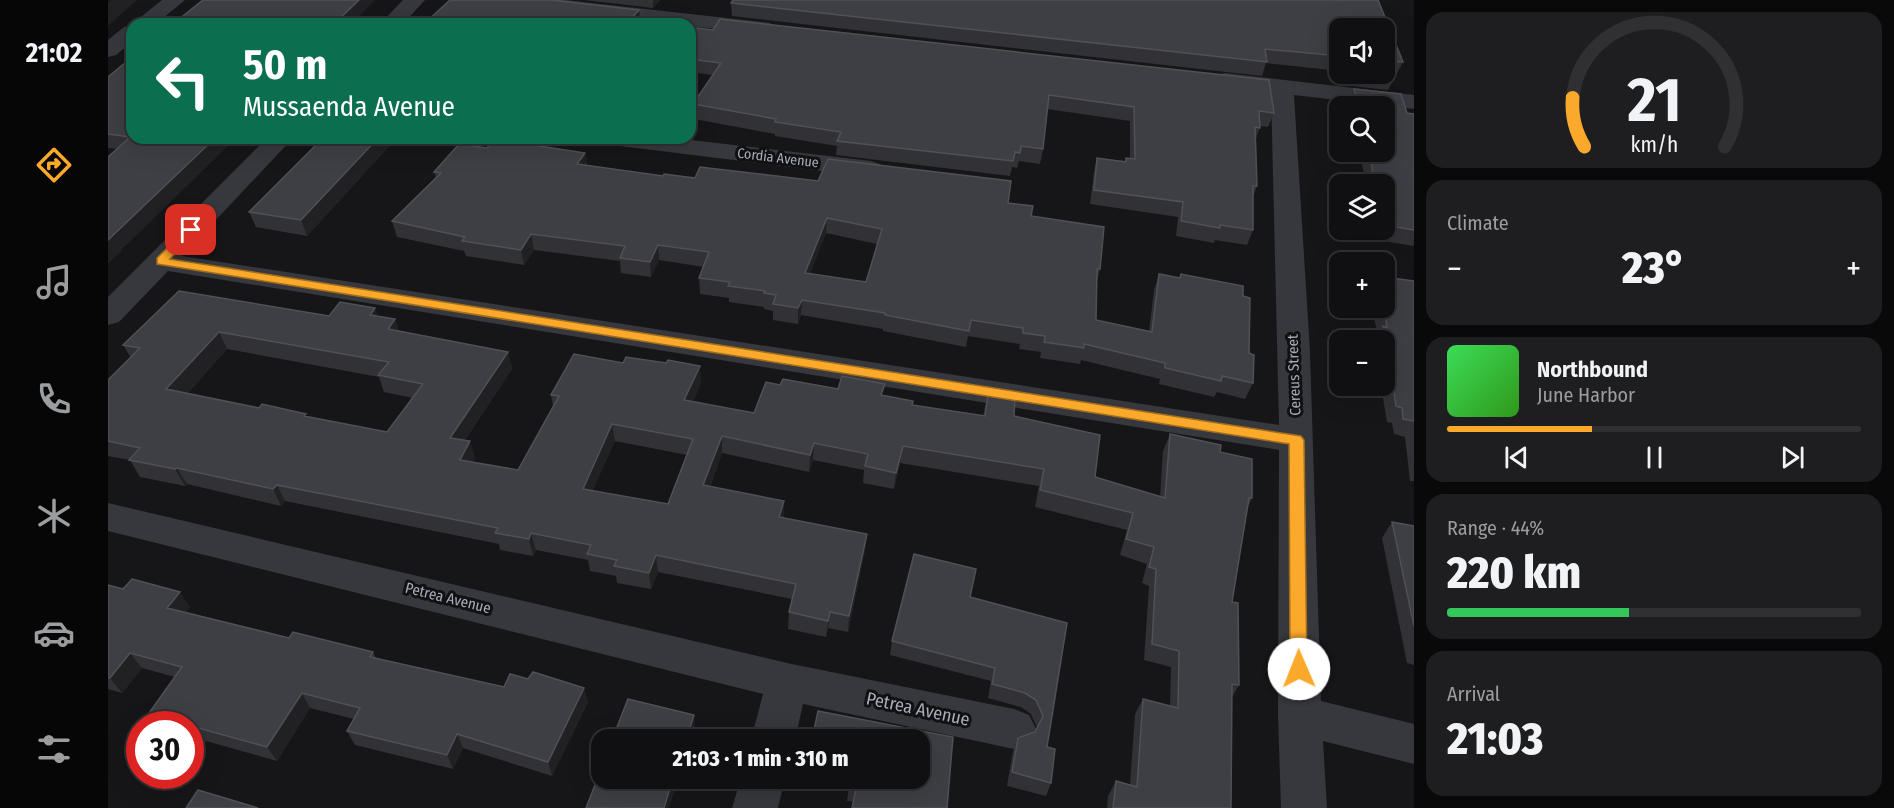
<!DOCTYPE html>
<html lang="en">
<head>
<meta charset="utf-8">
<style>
	:root { --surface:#101012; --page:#1e1e20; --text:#f1f3f6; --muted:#9c9d9f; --line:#303032; --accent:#fba92b }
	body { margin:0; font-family:"Fira Sans Condensed",sans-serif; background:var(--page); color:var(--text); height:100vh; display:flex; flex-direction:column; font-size:22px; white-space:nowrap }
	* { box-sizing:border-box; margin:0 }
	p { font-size:20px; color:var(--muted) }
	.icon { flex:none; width:33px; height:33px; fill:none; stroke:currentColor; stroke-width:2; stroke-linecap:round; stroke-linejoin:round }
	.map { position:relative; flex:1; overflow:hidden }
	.sheet { display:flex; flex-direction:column; gap:12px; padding:12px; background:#09090a; width:480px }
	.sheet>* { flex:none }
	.hud { position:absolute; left:18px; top:18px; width:570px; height:126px; border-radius:18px; box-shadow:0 6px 24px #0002,0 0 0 2px var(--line); background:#0b6e4f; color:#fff; overflow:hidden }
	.buttons { position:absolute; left:1221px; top:18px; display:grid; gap:12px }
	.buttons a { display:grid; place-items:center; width:66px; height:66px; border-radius:12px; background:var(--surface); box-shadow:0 6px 24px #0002,0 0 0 2px var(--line); font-size:30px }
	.speed { position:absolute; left:18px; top:711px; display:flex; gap:12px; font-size:30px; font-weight:700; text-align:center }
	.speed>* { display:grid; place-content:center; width:78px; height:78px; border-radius:50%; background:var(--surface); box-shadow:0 6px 24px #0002,0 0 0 2px var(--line); line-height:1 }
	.speed .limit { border:9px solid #d22; background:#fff; color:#111 }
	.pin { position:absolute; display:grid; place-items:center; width:51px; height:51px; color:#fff; margin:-26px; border-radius:12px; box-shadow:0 3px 9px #0006 }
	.me { position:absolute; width:66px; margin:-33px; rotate:359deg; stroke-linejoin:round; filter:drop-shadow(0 0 4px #0008) }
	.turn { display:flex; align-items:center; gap:21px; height:126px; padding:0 18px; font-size:27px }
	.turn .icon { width:78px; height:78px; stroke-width:2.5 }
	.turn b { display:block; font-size:42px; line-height:51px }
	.big { font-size:45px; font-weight:800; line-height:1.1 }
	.sheet .tile { flex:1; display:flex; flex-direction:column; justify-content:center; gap:9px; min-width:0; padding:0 21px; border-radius:18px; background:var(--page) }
	.sheet .dial { align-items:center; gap:0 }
	.dial svg { height:156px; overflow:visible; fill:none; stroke:var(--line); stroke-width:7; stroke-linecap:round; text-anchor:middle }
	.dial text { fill:var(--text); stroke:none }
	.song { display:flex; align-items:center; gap:18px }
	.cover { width:72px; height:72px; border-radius:9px; background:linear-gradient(135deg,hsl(130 70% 55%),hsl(110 70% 35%)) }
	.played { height:6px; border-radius:3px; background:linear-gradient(90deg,var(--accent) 35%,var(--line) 35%) }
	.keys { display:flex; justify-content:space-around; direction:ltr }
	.heat { display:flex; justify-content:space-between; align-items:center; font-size:33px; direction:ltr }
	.charge { height:9px; border-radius:4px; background:linear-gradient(90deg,#34c759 44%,var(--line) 0) }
	.trip { position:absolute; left:483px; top:729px; width:339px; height:60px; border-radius:18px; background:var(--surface); box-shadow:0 6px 24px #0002,0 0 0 2px var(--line); font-weight:800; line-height:60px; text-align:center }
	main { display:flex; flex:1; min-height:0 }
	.dock { display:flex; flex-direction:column; width:108px; justify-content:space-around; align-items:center; background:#060607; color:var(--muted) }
	.dock .icon { width:42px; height:42px }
	.dock .selected { color:var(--accent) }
	.dock b { font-size:27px; color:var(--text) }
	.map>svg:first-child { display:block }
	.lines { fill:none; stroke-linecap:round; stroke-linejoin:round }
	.minor { fill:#36383d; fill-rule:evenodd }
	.wall { fill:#323236; fill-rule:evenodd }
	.shaded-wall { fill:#212124 }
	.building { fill:#3e3f44; stroke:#4f5156; stroke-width:1.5; fill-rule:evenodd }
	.route { fill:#fba92b; stroke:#a36e1c; stroke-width:1.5 }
	.labels { text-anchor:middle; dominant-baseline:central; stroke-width:6; stroke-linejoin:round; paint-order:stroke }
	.far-street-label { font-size:14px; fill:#a7adb9; stroke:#111113 }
	.street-label { font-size:15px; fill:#a7adb9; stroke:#111113 }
	.near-street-label { font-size:18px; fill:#a7adb9; stroke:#111113 }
</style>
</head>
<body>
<main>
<nav class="dock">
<b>21:02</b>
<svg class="icon selected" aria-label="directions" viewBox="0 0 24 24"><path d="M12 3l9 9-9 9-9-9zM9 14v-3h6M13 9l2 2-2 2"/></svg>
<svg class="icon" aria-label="music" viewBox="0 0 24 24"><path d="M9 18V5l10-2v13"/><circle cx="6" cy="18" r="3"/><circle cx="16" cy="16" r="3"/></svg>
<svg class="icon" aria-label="phone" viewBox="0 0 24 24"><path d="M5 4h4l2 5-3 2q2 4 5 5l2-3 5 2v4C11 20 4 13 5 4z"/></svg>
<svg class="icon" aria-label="climate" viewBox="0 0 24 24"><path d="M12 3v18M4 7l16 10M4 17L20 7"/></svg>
<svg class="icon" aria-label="car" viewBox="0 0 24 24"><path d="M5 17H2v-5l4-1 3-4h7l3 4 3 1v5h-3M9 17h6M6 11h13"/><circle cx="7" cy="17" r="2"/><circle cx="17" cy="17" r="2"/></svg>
<svg class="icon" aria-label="filters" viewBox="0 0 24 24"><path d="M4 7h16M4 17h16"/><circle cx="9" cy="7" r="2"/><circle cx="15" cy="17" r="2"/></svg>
</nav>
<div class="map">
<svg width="1306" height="808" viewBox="0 0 1306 808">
	<rect width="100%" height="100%" fill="#161618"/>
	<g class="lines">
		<path class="minor" d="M54 0H77L48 24H24Z
			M295 0H317L295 24H272Z
			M391 0H457L654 22 662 23 665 28 662 33 654 34 582 26V24H561L401 6 394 4Z
			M24 26V42L8 55 0 57V40L16 27Z
			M1117 73 1306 95V109L1186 95 1202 352 1213 701 1306 724V764L1215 741 1219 808H1173L1170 715 1171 450 60 271 11 322 0 325V297L159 138H185L74 256 1171 425 1163 92 1109 85 1106 80 1109 75Z
			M492 138H566L763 161 772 164 776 169 772 174 763 177 504 145 495 143Z
			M0 503 679 663 906 709 921 715 928 729 921 743 906 749 695 704 687 740H643L655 694 0 531Z
			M633 778H677L670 808H624Z"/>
	</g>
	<path class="wall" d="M476 0H552L545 8Z
		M1270 0 1295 62 1280 90 1235 85 1233 74H1276L1232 28V71L1158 63 1154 76 624 16 623 3Z
		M582 27 1166 113 1160 127 1152 126 1148 139 1149 186 1145 197V230L1139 245 1107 240 1106 243 1068 236 1070 217 982 204 986 172 989 158 1017 161 1018 158 1022 159V121L939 109 935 149 932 164 911 161 909 168 904 167 902 176 728 155 729 146 667 136V134L586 119 585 104 605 75 582 72Z
		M0 77 24 138 13 251 0 263V157L9 149 0 148Z
		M1246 89 1299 113 1306 114V244L1305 246 1264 239 1263 230H1276V184H1257L1256 173 1251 152H1276V106H1240V104Z
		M284 143 199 236 148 227 141 212Z
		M477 153 479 165 555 176 587 178 710 181 900 203 923 216 992 269 989 280 988 320 1041 332 1046 290 1051 274 1071 278 1073 274 1135 296 1145 383 1137 399 1109 392 1106 397 1051 384 1052 379 973 360 972 364 932 358 933 352 911 349 912 344 860 336 858 347 775 331V329L693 315 690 324 665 320V311L656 309V307L621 302V298L592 294 591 278 596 267 551 260 543 277 513 273 512 261 426 250 416 265 358 256 356 251 289 237 284 221 328 178 326 172ZM718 233 769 244 758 282 702 273Z
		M1306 281V481H1302L1297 437 1286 434 1284 423 1279 422 1273 386H1276V340H1267L1270 336 1264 308H1276Z
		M221 316H270L287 319 291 331 400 352 404 369 357 440 367 458 365 462 410 470 445 406 443 395 593 383 585 401 646 413 672 385 730 389 775 395 804 405 875 416 880 394 906 416 987 477 1052 497 1055 451 1062 434 1112 452 1144 498 1140 507 1124 602 1131 685 1124 697 1123 808H999L1000 796 1008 781 1022 785 1027 714 1035 699 1062 706 1063 667 1036 660 1041 586 1034 583 1039 564 1012 555 1019 530 927 507 931 486 792 463 786 489 755 483 756 470 705 460 701 472 614 453 602 487 676 518 759 534 757 550 740 632 720 628 718 637 680 629 681 612 684 599 550 572 543 589 509 583 508 576 482 571 480 560 428 550 425 556 392 550 391 544 177 501 173 506 79 484 77 486 32 477 22 460 0 456V380L23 358 15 345ZM119 349 271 377 276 392 305 398 279 432 79 394ZM507 441 579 455 560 504 484 491Z
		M1284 522 1306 526V665L1299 663 1274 538Z
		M0 585 82 607 78 612 181 638 265 652 268 658 396 687 480 702 444 776 355 748 345 769 247 745 239 731 246 719 202 708 169 761 98 741 94 747 82 744V724H39L36 720 67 677 34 668 14 693 0 689Z
		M862 597 959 623 939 747 943 783 938 796 899 786 905 751 910 738 927 732 929 728 923 714 913 707 880 698 883 681 782 655 784 641Z
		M742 778 839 808 739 801Z"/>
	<path class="shaded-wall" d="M3 0H29L0 26V3Z
		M251 0H267L244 24H226Z
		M545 0H552L545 8Z
		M531 10 532 23 523 19Z
		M107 138H128L0 263V240Z
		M270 138H283L284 143 199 236 193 220Z
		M477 153 479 168 469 164Z
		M719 218 718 233 697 288V273Z
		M423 234 426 250 416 265 413 250Z
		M550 245 551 260 543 277 542 262Z
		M694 300 693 315 690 324V308Z
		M267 308 273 325 262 315Z
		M287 319 293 336 280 329Z
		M111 332 119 349 68 406 58 389Z
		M400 352 404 369 347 455 342 438Z
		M592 366 593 383 578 417 576 400Z
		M504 424 507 441 478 506 475 489Z
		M614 436V453L596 502 595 485Z
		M362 441 367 458 357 477 352 460Z
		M706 443 705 460 701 472 702 455Z
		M795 446 792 463 786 489 788 473Z
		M69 468 79 484 77 486 67 469Z
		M169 485 177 501 173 506 165 489Z
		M676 501V518L671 517Z
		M423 533 428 550 425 556 421 539Z
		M759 534 757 550 740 632 741 616Z
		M548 555 550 572 543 589 541 573Z
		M72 592 82 607 70 623 59 608Z
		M722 612 720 628 718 637 720 621Z
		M22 653 34 668 14 693 2 678Z
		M476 688 480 702 444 776 440 762Z
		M194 693 202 708 169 761 159 747Z
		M586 715 587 728 584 740H578Z
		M87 727 98 741 94 747 83 733Z
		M349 734 355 748 345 769 339 755Z
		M565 778H571L561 808H556Z"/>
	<path class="building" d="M95 0H251L226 24H65Z
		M342 0H443L531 10 523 19 562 24H316Z
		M625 0H1270L1295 62 1282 61 1287 76 1265 74H1276V28H1232V56L1157 49 1159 62 623 3Z
		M612 19 1161 80 1166 113 1151 111 1152 128 1147 127 1149 186H1145V230L1112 225V228L1073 221 1075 202 986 190 989 158 1018 162V158L1027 159 1026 107 941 95 935 149 913 146 912 153 907 152 905 161 729 141 733 132 667 122 668 119 585 104 613 63 582 59V27L605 30Z
		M24 57V138H107L0 240V157L22 137 0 134V77Z
		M1246 89 1293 94 1299 113 1306 114V230L1276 225V184H1267L1261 152H1276V106H1250Z
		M215 138H270L193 220 141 212Z
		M387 139 477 153 469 164 555 176 556 174 587 178 592 167 710 181 720 159 903 181 900 203 925 206 923 216 996 227 992 269H989L988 320 1044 332 1051 274 1072 278 1073 274 1135 286V296L1142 298 1141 353 1146 355 1145 383 1114 376 1113 381 1057 368V363L976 344V348L936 342 937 336 915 333V328L863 320 861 331 777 315V313L694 300 690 308 665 304 668 295 656 293 657 291 620 286 622 282 591 278 601 252 550 245 542 262 512 258 517 246 423 234 413 250 354 241 357 237 284 221 333 173 326 172 351 144 379 148ZM719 218 774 229 758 282 697 273Z
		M1276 277 1306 281V421L1295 419 1294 408 1288 406 1275 326 1279 327 1276 308Z
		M71 291 221 316 232 302 267 308 262 315 287 319 280 329 400 352 342 438 362 441 352 460 410 470 451 396 443 395 466 354 515 363 518 357 558 363 560 360 592 366 576 400 646 413 658 382 672 385 675 379 730 389 734 376 777 384 773 395 805 401 804 405 877 416 880 394 907 398 906 416 992 435 987 477 1057 498 1062 434 1113 445 1112 452 1144 459V498H1141L1124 602 1130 603 1131 685 1124 684 1123 808H1005L1008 781 1029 787 1035 699 1070 708 1071 651 1044 644 1048 569 1041 567 1046 547 1018 539 1025 513 932 490 936 469 795 446 788 473 757 466 760 454 706 443 702 455 614 436 595 485 676 501 671 517 759 534 741 616 722 612 720 621 681 612 688 584 548 555 541 573 506 566 509 560 479 554 483 545 423 533 421 539 387 533 390 528 169 485 165 489 69 468 67 469 21 460 32 448 0 441V380L32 348 15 345ZM111 332 281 362 270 375 315 384 279 432 196 416 198 414 154 404 151 408 58 389ZM504 424 585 439 560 504 475 489Z
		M1284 522 1306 526V626Z
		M806 554 868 569 862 597 959 623 939 747 947 749 943 783 904 772 910 738 927 732 935 716 928 700 917 693 884 684 887 668 784 641Z
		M24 579 72 592 59 608 181 638 185 632 265 652 262 657 396 687 402 674 420 679 425 672 476 688 440 762 349 734 339 755 239 731 252 708 194 693 159 747 87 727 83 733 82 724H52L36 720 74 667 22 653 2 678H0V585L15 589Z
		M520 699 586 715 578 740H504Z
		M710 711 845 737 839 808H744L748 789 741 787 742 778H812V740H704Z
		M494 767V778H565L556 808H478Z
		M90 790 150 808H78Z"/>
	<path class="route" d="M83 227 89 230 62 259 1193 436 1196 440 1199 669 1197 674 1191 677 1185 674 1182 669 1181 444 49 264V258L79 228Z"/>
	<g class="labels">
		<g class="far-street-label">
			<text transform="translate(670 158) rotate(7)">Cordia Avenue</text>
		</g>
		<g class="street-label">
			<text transform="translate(1186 375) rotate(-92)">Cereus Street</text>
			<text transform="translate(340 598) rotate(14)">Petrea Avenue</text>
		</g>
		<g class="near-street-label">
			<text transform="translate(810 709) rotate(12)">Petrea Avenue</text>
		</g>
	</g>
</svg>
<div class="buttons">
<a><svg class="icon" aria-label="sound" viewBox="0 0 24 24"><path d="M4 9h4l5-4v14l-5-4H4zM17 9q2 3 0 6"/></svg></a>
<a><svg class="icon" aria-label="search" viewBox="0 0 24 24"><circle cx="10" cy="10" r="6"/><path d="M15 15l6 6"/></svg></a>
<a><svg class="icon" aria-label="layers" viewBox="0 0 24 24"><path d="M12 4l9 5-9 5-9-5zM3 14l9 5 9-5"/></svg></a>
<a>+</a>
<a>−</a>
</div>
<div class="speed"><div class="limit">30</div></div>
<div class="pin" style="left:83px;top:230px;background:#d93025"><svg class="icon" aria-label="arrive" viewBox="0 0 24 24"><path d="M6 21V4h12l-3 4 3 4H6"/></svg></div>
<svg class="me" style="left:1191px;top:669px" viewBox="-20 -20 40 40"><circle r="19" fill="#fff"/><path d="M0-13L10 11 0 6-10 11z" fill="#fba92b"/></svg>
<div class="trip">21:03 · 1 min · 310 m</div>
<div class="hud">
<div class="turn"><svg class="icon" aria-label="left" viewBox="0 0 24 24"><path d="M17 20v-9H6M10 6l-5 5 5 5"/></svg><div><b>50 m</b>Mussaenda Avenue</div></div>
</div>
</div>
<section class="sheet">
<div class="tile dial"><svg viewBox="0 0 100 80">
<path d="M14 69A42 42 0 1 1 86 69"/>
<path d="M14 69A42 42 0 0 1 8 44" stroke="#fba92b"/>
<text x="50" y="56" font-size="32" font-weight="700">21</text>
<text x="50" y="72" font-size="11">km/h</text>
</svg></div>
<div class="tile"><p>Climate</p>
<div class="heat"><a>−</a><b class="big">23°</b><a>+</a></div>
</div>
<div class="tile">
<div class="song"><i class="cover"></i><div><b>Northbound</b><p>June Harbor</p></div></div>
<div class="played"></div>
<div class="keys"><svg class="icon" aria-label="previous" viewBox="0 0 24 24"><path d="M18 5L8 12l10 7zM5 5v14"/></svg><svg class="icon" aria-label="pause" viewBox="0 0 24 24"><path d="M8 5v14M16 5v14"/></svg><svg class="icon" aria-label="next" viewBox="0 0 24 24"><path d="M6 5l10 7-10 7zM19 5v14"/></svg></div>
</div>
<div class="tile"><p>Range · 44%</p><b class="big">220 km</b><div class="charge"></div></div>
<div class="tile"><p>Arrival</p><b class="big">21:03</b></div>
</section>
</main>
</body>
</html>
